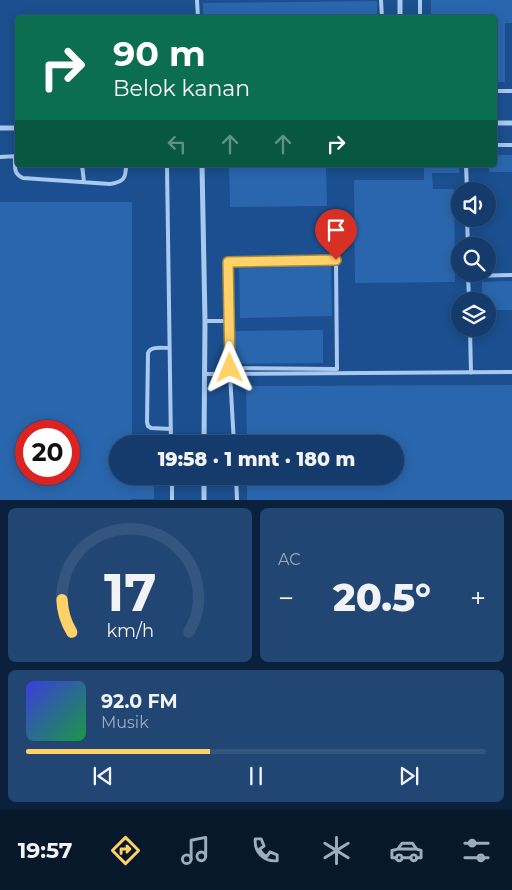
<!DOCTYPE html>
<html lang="id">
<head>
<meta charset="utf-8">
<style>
	:root { --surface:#143b6b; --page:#214673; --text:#f1f3f6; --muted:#9dadc1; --line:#33557e; --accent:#ffd166 }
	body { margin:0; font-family:Montserrat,sans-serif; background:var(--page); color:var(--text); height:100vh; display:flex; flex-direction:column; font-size:19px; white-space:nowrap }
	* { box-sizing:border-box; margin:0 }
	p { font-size:16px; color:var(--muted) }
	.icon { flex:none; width:28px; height:28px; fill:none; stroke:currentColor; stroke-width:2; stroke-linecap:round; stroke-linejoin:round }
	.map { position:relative; height:500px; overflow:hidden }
	.details { display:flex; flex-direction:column; gap:8px; padding:8px; background:#0b203b; flex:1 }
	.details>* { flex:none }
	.top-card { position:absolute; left:15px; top:15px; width:482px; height:152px; border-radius:5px; box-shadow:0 2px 12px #0003,0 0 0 1px var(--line); background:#0b6e4f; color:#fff; overflow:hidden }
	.controls { position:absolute; left:451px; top:182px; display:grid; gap:10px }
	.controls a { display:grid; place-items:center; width:45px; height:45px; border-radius:50%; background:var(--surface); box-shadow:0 2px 12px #0003,0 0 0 1px var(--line); font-size:25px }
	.speed { position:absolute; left:15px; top:420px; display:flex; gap:10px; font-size:25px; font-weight:700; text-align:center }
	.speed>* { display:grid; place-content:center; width:65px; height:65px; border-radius:50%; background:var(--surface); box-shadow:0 2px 12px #0003,0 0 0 1px var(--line); line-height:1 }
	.speed .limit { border:8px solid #d22; background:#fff; color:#111 }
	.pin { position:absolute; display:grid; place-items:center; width:42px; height:42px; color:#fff; margin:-51px -21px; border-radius:50% 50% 50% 0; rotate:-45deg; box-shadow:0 0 5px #0007 }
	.pin .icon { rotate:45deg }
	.me { position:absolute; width:55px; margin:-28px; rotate:359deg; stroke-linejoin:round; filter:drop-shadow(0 0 4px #0008) }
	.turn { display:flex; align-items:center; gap:18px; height:105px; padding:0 15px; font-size:22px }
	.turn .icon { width:65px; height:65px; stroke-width:2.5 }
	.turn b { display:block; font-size:35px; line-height:42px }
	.lanes { display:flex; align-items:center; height:48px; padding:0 15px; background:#0003; justify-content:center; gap:25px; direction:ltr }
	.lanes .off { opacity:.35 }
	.big { font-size:38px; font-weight:800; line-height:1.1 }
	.details .card { flex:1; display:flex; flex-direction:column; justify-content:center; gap:8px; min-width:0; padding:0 18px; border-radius:8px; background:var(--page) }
	.details .dial { align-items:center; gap:0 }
	.dial svg { height:130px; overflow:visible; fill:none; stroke:var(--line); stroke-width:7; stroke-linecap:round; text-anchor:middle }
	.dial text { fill:var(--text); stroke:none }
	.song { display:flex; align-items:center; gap:15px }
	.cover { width:60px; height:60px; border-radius:8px; background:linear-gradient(135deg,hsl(240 70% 55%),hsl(140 70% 35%)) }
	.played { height:5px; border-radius:2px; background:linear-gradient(90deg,var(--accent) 40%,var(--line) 40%) }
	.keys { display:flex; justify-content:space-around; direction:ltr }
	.heat { display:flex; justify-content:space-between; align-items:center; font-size:28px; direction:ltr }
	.details .tiles { flex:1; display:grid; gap:8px; grid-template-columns:1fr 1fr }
	.card:last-child { grid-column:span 2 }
	.trip { position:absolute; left:109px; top:435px; width:295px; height:50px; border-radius:25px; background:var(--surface); box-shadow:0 2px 12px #0003,0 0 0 1px var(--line); font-weight:800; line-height:50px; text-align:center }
	.tabs { display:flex; height:80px; justify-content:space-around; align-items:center; background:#08182b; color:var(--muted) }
	.tabs .icon { width:35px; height:35px }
	.tabs .active { color:var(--accent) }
	.tabs b { font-size:22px; color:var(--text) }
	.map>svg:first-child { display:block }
	.building { fill:#2a66ad; fill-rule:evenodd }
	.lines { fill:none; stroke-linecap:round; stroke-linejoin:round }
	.lane { stroke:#a9c9ee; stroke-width:4 }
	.street { stroke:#a9c9ee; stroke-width:5 }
	.route-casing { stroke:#a68842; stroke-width:12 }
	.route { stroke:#ffd166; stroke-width:9 }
</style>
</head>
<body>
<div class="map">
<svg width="512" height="500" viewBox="0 0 512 500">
	<rect width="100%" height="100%" fill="#1b4f8f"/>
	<path class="building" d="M431 0H512V23H505V82H495V18H431Z
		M377 1V18H203V3Z
		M495 155H512V172H489V165H495Z
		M229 165H326L327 206 230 207Z
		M424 165H459V173H432L433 189H454L455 282 355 283 354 180H424Z
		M0 202H132V444H118V476H154V499H131V500H0ZM26 431H69V474H26Z
		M331 266 332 316 240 318 239 268Z
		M512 281V310H488V301H482V282Z
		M323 330V363L234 364 233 331Z
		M512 385V500H247V476H395V444H247L246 386Z"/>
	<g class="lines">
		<path class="lane" d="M197 0 198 18
			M381 0 382 18
			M420 0V18
			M495 91H512
			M495 145H512
			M15 156C15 166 13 174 23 178L110 184C124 182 126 178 126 165
			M0 157 18 156
			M82 165 84 182
			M167 165 171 444
			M466 165 467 191
			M467 219 468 246
			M336 260 337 369 230 368 228 262Z
			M468 274 469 301
			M468 276 512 275
			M205 321H229
			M470 329 471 373
			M169 348C162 348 151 346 148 353L147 422 148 426 151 428 171 429
			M205 374 512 372
			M230 374 234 444
			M172 476V500
			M236 476 237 500"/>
		<path class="street" d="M400 0V18
			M495 123H512
			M0 128H18
			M202 165 205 321 204 444
			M204 500V476"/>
	</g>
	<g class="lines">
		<defs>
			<path id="route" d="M230 368 228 262 336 260"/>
		</defs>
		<use href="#route" class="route-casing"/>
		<use href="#route" class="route"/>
	</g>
</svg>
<div class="controls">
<a><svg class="icon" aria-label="sound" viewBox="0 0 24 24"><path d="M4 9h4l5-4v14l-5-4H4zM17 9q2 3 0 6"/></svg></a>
<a><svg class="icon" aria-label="search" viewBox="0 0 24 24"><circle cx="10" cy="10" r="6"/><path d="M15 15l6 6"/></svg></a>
<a><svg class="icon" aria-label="layers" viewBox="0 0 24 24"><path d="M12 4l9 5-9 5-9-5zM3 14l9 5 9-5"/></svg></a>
</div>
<div class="speed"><div class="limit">20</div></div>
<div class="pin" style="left:336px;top:260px;background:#d93025"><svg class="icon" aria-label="arrive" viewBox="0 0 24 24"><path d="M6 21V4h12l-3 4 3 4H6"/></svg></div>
<svg class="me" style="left:230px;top:368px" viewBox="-20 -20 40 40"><path d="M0-17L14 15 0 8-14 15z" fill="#ffd166" stroke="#fff" stroke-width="4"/></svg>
<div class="trip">19:58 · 1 mnt · 180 m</div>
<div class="top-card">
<div class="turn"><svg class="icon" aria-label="right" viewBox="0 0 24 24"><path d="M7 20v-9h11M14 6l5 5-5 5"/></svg><div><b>90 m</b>Belok kanan</div></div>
<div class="lanes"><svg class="icon off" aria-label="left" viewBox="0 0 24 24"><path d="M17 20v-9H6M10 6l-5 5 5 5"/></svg><svg class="icon off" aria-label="ahead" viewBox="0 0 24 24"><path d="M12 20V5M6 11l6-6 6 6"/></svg><svg class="icon off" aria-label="ahead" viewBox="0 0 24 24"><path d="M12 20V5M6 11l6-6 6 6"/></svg><svg class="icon" aria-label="right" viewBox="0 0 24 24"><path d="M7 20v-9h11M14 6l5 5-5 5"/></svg></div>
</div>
</div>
<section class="details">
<div class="tiles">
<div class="card dial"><svg viewBox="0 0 100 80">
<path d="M14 69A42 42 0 1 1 86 69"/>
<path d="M14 69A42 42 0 0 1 8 49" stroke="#ffd166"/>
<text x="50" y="56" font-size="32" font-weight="700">17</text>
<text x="50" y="72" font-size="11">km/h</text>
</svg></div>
<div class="card"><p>AC</p>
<div class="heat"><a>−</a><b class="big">20.5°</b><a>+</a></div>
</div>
<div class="card">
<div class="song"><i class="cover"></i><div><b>92.0 FM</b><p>Musik</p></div></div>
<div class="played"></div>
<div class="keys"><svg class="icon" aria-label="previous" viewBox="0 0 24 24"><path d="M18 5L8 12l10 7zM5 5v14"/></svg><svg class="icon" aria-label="pause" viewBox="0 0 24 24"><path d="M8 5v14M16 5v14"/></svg><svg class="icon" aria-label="next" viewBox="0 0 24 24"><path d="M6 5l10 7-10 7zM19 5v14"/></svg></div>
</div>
</div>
</section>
<nav class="tabs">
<b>19:57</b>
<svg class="icon active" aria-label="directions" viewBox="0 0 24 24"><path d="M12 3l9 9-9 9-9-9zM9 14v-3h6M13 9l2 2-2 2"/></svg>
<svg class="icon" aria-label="music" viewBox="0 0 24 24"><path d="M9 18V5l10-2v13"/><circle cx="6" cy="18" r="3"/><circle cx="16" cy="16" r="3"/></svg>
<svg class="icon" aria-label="phone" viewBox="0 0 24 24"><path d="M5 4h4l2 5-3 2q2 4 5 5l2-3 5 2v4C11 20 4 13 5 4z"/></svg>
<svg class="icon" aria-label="climate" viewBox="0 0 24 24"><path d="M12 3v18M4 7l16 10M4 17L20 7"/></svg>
<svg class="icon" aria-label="car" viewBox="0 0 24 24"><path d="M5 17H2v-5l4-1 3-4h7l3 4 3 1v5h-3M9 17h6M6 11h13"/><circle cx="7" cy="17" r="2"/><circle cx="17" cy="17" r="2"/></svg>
<svg class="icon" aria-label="filters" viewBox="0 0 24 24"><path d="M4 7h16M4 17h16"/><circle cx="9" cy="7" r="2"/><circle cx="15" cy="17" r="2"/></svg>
</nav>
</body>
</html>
